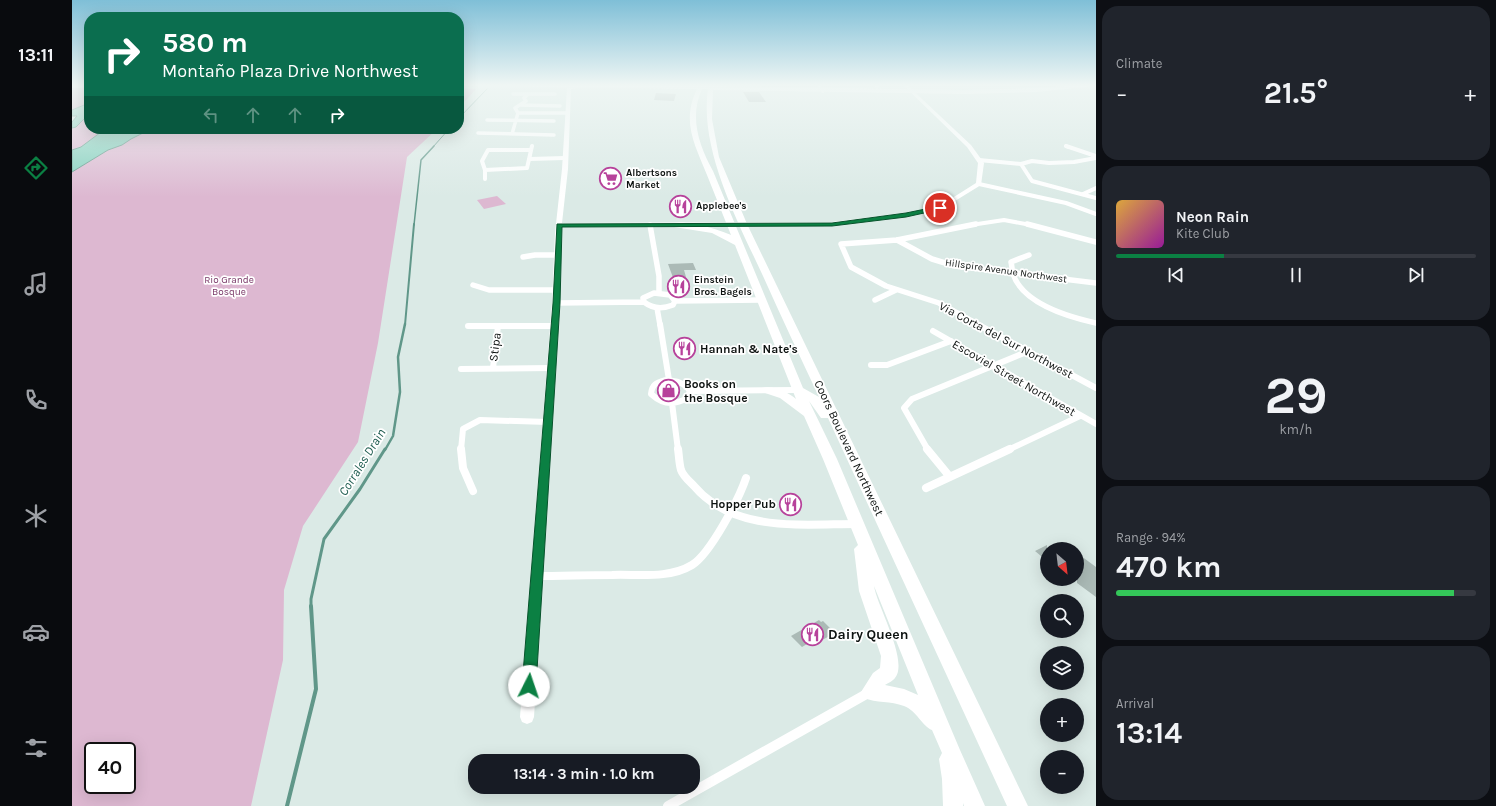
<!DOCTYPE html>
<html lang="en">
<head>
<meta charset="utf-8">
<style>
	:root { --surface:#171b24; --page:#20242c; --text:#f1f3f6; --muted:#9ea1a6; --line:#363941; --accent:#0b8043 }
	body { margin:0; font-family:Karla,sans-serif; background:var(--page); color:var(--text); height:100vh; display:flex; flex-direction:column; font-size:15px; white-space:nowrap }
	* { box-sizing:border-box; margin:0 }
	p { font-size:13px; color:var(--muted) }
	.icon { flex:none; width:22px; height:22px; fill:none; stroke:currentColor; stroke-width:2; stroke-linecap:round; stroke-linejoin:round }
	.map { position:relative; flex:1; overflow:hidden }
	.side { display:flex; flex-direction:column; gap:6px; padding:6px; background:#0d0f14; width:400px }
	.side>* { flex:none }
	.top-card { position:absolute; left:12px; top:12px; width:380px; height:122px; border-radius:16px; box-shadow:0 4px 16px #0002; background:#0b6e4f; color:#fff; overflow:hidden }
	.needle { width:26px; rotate:152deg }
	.tools { position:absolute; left:968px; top:542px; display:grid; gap:8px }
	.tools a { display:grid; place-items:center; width:44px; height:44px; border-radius:50%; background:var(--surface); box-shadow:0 4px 16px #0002; font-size:20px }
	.speed { position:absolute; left:12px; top:742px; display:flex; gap:8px; font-size:20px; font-weight:700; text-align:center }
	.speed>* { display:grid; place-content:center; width:52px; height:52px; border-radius:50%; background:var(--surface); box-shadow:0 4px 16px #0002; line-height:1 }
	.speed .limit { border:2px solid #111; border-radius:6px; background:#fff; color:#111 }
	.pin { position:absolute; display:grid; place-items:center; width:34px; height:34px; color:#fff; margin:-17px; border:2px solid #fff; border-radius:50%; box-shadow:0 1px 4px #0007 }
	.me { position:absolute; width:44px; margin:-22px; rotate:4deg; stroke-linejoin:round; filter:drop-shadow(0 0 3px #0008) }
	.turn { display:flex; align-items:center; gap:14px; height:84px; padding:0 12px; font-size:18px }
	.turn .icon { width:52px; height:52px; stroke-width:2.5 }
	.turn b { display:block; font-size:28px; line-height:34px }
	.lanes { display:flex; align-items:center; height:38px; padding:0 12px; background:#0003; justify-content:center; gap:20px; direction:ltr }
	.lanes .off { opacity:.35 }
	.big { font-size:30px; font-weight:700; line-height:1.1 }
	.side .card { flex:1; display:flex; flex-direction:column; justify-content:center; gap:6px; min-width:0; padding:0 14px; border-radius:16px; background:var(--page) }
	.side .dial { align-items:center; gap:0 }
	.dial b { font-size:52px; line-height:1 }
	.song { display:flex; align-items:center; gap:12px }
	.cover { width:48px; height:48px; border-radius:6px; background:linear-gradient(135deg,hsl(40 70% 55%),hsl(300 70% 35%)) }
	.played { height:4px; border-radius:2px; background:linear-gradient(90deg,var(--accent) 30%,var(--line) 30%) }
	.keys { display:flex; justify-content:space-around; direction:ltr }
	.heat { display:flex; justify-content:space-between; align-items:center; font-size:22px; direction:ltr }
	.charge { height:6px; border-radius:3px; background:linear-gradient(90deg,#34c759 94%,var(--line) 0) }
	.trip { position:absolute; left:396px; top:754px; width:232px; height:40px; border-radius:16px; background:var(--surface); box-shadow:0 4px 16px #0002; font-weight:700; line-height:40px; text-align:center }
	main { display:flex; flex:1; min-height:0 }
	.menu { display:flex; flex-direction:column; width:72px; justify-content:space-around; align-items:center; background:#090b0e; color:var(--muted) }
	.menu .icon { width:28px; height:28px }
	.menu .selected { color:var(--accent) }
	.menu b { font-size:18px; color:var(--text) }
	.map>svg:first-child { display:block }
	.green { fill:#ddb8d1; fill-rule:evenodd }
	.water { fill:#83cfbd; stroke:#609789 }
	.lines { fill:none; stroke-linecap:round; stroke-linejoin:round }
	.stream-far5 { stroke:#609789; stroke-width:1 }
	.stream-far4 { stroke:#609789; stroke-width:1.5 }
	.stream-far3 { stroke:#609789; stroke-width:2 }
	.stream-far2 { stroke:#609789; stroke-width:2.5 }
	.stream-far1 { stroke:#609789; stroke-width:3 }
	.stream { stroke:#609789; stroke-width:4 }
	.building { fill:#abbab6 }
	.minor-far5 { stroke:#fff; stroke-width:3.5 }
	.minor-far4 { stroke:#fff; stroke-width:4 }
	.minor-far3 { stroke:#fff; stroke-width:5.5 }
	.minor-far2 { stroke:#fff; stroke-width:6 }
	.minor-far1 { stroke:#fff; stroke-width:8 }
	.minor { stroke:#fff; stroke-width:10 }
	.tertiary { fill:#fff; fill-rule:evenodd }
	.primary { fill:#fff; fill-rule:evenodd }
	.route { fill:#0b8043; stroke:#07532c }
	.labels { text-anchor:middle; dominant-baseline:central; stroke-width:3.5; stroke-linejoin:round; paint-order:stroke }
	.far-poi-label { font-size:10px; font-weight:bold; fill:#0e1311; stroke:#fff; text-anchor:start }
	.far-street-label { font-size:10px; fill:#0e1311; stroke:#fff }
	.far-park-label { font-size:10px; fill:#783666; stroke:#fff }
	.street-label { font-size:12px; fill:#0e1311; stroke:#fff }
	.poi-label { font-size:12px; font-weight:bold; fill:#0e1311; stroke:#fff; text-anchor:start }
	.water-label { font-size:13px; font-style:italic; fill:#205e51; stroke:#fff }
	.near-poi-label { font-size:14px; font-weight:bold; fill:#0e1311; stroke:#fff; text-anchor:start }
</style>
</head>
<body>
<main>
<nav class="menu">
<b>13:11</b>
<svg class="icon selected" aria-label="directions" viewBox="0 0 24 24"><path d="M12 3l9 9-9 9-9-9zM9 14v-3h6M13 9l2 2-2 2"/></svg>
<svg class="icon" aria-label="music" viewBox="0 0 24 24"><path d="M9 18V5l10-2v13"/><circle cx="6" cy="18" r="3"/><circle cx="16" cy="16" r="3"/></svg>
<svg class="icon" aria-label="phone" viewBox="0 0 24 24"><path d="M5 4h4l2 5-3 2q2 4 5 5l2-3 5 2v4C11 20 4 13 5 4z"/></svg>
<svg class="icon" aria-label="climate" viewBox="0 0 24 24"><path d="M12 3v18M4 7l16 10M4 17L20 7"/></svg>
<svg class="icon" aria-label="car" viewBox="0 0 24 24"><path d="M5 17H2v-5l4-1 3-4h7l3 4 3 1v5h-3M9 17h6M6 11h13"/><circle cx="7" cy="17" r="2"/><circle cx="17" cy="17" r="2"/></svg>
<svg class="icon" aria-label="filters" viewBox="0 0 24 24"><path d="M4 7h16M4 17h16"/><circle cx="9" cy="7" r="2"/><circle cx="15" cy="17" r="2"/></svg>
</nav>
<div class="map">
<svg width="1024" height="806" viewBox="0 0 1024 806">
	<rect width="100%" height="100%" fill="#dbeae6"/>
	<path class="green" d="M0 88H17V103L0 110Z
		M387 88 404 89 387 108Z
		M17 114V129H33L9 147 0 150V128L4 127Z
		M79 129H365L335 157 306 343 286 442 231 526 212 590 211 660 179 806H0V172L36 150 50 145 59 139ZM21 751H55V785H21Z
		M425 196 434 204 412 209 405 200Z"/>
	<path class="water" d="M17 103V114L4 127 0 128V122L5 116H0V110Z
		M33 129H79L59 139 50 145 36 150 0 172V150L9 147Z"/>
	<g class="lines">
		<path class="stream-far5" d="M387 118 415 89
			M361 147 377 129"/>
		<path class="stream-far4" d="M342 225 349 160 362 146"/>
		<path class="stream-far3" d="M333 325 342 224"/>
		<path class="stream-far2" d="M313 450 321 436 328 392 326 357 333 324"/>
		<path class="stream-far1" d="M239 607V599L252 539 288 489 313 449"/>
		<path class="stream" d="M215 806 244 689 239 606"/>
	</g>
	<path class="building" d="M671 92H687L694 102H677Z
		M584 93 604 94 602 101 582 100Z
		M616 202 619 209H600L598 203Z
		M621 263 624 270H612L618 291H611L613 295 606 296 597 290 595 283H603L596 264Z
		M975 545V561L963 551Z
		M1005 553 1024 567V597L1005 583Z
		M747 620 749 622 751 621 763 633 743 644 740 641 730 647 719 636Z"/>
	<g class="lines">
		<path class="minor-far5" d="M804 84 805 87
			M865 84H925
			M441 94H483
			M449 105 488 106
			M446 113H495
			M415 120 482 121
			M406 133 482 135
			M440 134 446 113 443 108 454 101 452 98 456 94
			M994 146 996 147"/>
		<path class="minor-far4" d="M994 146 1024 156
			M459 150H416L410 161 413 170 455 168 460 146
			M457 159 493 158
			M907 160 949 164 960 161 977 163 1002 162 1024 158
			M949 164 960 181 1024 198
			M413 170V179
			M907 184 994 203 1024 214
			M1011 194 1024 188
			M899 225 932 220 959 225"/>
		<path class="minor-far3" d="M904 224 825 240 769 244 779 267 814 286 867 303 907 325
			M955 224 1024 242
			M578 225 587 276V293
			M825 240 860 259 883 266 1024 283
			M957 255 939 262C940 266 940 270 941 274 951 304 997 317 1024 323
			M451 257 463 255H485
			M401 285 417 290H485
			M582 293 598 295 603 301 601 305C591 309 581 309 572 302L571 298Z
			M803 300 824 290
			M603 301 689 300
			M484 303 572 302
			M585 308 588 325"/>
		<path class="minor-far2" d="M588 324 597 380
			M905 324 1024 388
			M396 326H483
			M861 331 1024 424
			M799 365H815L879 341
			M421 368 426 326
			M389 369 480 368
			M594 380C604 381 612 382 618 391L615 398C602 406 590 404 579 394 580 384 584 383 594 380Z
			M618 391 726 390
			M600 403 606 450
			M389 450 391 429 408 420 476 422
			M856 450 832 408 840 399 957 351
			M936 450 1008 416"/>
		<path class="minor-far1" d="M389 449 391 468 401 491
			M606 449C607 455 607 463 609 470 611 476 618 482 622 486 662 533 730 524 785 524
			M855 449 878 477
			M854 488 938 449
			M464 576C489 576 515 575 540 575 566 574 597 579 620 565 638 554 667 499 674 478"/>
		<path class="minor" d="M596 806 798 692"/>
		<path class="tertiary" d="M744 84H748L752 93H750Z
			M830 84H834L899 145 912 163 909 185 870 209 834 217 760 226 490 227 488 303 462 717 460 722 455 724 450 722 448 717 480 303 483 233 490 169 495 88 509 86 511 87 499 89 496 169 490 223 760 222 834 213 866 207 904 183 906 163 895 147Z"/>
		<path class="primary" d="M0 84H17V88H0Z
			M387 84 626 86 628 84H632V86H638L640 84H644L643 86 893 90 964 88 1024 84V86L964 92 893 94 641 90 640 119 647 157 675 224 956 806H935L756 418H749L737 401 765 459 888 750 913 806H892L891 803V806H871L870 779 867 759 870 753 860 730C850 726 845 711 832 706 819 701 804 703 792 698L789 692 801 673 808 668 809 656 787 591 782 549 786 545 751 459 732 416 708 398 690 392 688 390 690 388C701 385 716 392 724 399L663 245 640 233 602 227 598 225C606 217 649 230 659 235 651 215 643 195 635 175 623 145 609 122 625 89L387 86ZM630 89H636C627 149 666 222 691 276 709 316 728 357 747 397L731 388 641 171C627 146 617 117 630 89ZM802 586 846 695 832 689 813 685C816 683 821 681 823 678 837 661 805 606 802 586Z"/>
	</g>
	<linearGradient id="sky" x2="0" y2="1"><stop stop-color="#7fbfd7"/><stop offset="0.43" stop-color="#eff6f4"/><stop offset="1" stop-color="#eff6f4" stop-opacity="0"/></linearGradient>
	<rect width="1024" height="197" fill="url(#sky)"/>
	<path class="route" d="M868 206 870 207V209L834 217 760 226 490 227 488 303 464 686 462 690 457 692 452 690 450 686 481 303 485 224 760 223 834 213Z"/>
	<defs>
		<symbol id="supermarket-ring" viewBox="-11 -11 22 22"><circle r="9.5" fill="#fff" stroke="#b7429b" stroke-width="1.5"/><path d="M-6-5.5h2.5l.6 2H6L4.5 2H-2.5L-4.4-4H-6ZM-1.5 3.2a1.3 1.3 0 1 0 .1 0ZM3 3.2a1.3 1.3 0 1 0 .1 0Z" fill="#b7429b"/></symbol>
		<symbol id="restaurant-ring" viewBox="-11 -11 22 22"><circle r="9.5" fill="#fff" stroke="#b7429b" stroke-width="1.5"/><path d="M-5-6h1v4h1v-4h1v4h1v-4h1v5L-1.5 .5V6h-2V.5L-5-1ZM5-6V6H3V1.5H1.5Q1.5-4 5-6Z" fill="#b7429b"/></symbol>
		<symbol id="shop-ring" viewBox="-11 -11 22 22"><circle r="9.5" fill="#fff" stroke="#b7429b" stroke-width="1.5"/><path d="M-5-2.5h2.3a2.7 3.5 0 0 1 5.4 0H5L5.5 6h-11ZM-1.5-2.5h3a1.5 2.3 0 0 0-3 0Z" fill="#b7429b"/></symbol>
	</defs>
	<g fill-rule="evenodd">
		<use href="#supermarket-ring" x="526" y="166" width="25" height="25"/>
		<use href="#restaurant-ring" x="596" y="194" width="25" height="25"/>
		<use href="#restaurant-ring" x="594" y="274" width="25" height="25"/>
		<use href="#restaurant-ring" x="600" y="336" width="25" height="25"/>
		<use href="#shop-ring" x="584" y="378" width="25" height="25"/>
		<use href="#restaurant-ring" x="706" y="492" width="25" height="25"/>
		<use href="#restaurant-ring" x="728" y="622" width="25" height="25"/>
	</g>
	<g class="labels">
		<g class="far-poi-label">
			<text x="554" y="173">Albertsons<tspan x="554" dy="12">Market</tspan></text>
			<text x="624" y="206">Applebee's</text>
			<text x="622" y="280">Einstein<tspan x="622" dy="12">Bros. Bagels</tspan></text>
		</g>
		<g class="far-street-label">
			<text transform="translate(934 271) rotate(8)">Hillspire Avenue Northwest</text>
		</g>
		<g class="far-park-label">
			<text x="157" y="280">Rio Grande<tspan x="157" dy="12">Bosque</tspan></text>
		</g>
		<g class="street-label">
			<text transform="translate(934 340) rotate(28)">Via Corta del Sur Northwest</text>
			<text transform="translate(423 347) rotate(-82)">Stipa</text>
			<text transform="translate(942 378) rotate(30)">Escoviel Street Northwest</text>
			<text transform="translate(777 448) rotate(65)">Coors Boulevard Northwest</text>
		</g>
		<g class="poi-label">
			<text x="628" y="349">Hannah &amp; Nate's</text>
			<text x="612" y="384">Books on<tspan x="612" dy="14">the Bosque</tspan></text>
			<text x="704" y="504" text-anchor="end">Hopper Pub</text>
		</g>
		<g class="water-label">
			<text transform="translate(290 462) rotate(-58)">Corrales Drain</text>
		</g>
		<g class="near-poi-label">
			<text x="756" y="634">Dairy Queen</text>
		</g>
	</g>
</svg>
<div class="tools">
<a><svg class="needle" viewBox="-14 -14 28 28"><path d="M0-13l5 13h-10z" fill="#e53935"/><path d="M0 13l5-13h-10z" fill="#9ea1a6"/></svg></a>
<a><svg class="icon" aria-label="search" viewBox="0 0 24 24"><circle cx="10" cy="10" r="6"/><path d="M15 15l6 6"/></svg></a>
<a><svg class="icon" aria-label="layers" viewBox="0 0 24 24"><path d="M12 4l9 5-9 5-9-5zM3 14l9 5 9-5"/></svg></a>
<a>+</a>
<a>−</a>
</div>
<div class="speed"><div class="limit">40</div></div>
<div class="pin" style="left:868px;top:208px;background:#d93025"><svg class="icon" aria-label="arrive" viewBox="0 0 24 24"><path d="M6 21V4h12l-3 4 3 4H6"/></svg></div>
<svg class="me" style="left:457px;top:686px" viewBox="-20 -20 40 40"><circle r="19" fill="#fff"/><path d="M0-13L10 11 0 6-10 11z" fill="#0b8043"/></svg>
<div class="trip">13:14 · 3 min · 1.0 km</div>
<div class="top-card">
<div class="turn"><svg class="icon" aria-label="right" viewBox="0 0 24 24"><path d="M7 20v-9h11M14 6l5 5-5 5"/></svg><div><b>580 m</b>Montaño Plaza Drive Northwest</div></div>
<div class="lanes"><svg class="icon off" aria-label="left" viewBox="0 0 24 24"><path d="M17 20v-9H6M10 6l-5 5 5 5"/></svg><svg class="icon off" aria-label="ahead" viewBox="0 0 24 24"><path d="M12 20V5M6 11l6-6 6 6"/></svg><svg class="icon off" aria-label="ahead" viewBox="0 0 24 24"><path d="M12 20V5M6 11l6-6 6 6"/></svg><svg class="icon" aria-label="right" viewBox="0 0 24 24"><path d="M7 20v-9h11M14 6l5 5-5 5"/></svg></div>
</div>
</div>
<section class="side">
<div class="card"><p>Climate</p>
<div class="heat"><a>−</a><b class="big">21.5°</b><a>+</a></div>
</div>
<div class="card">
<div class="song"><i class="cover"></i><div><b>Neon Rain</b><p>Kite Club</p></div></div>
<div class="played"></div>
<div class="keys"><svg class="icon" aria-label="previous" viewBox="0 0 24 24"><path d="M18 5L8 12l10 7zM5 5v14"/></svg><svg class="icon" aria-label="pause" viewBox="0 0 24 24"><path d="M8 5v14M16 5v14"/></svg><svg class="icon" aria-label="next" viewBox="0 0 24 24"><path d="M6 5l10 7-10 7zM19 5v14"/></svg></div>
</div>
<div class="card dial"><b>29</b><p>km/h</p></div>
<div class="card"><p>Range · 94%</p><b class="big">470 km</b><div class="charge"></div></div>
<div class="card"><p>Arrival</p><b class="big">13:14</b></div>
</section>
</main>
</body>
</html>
